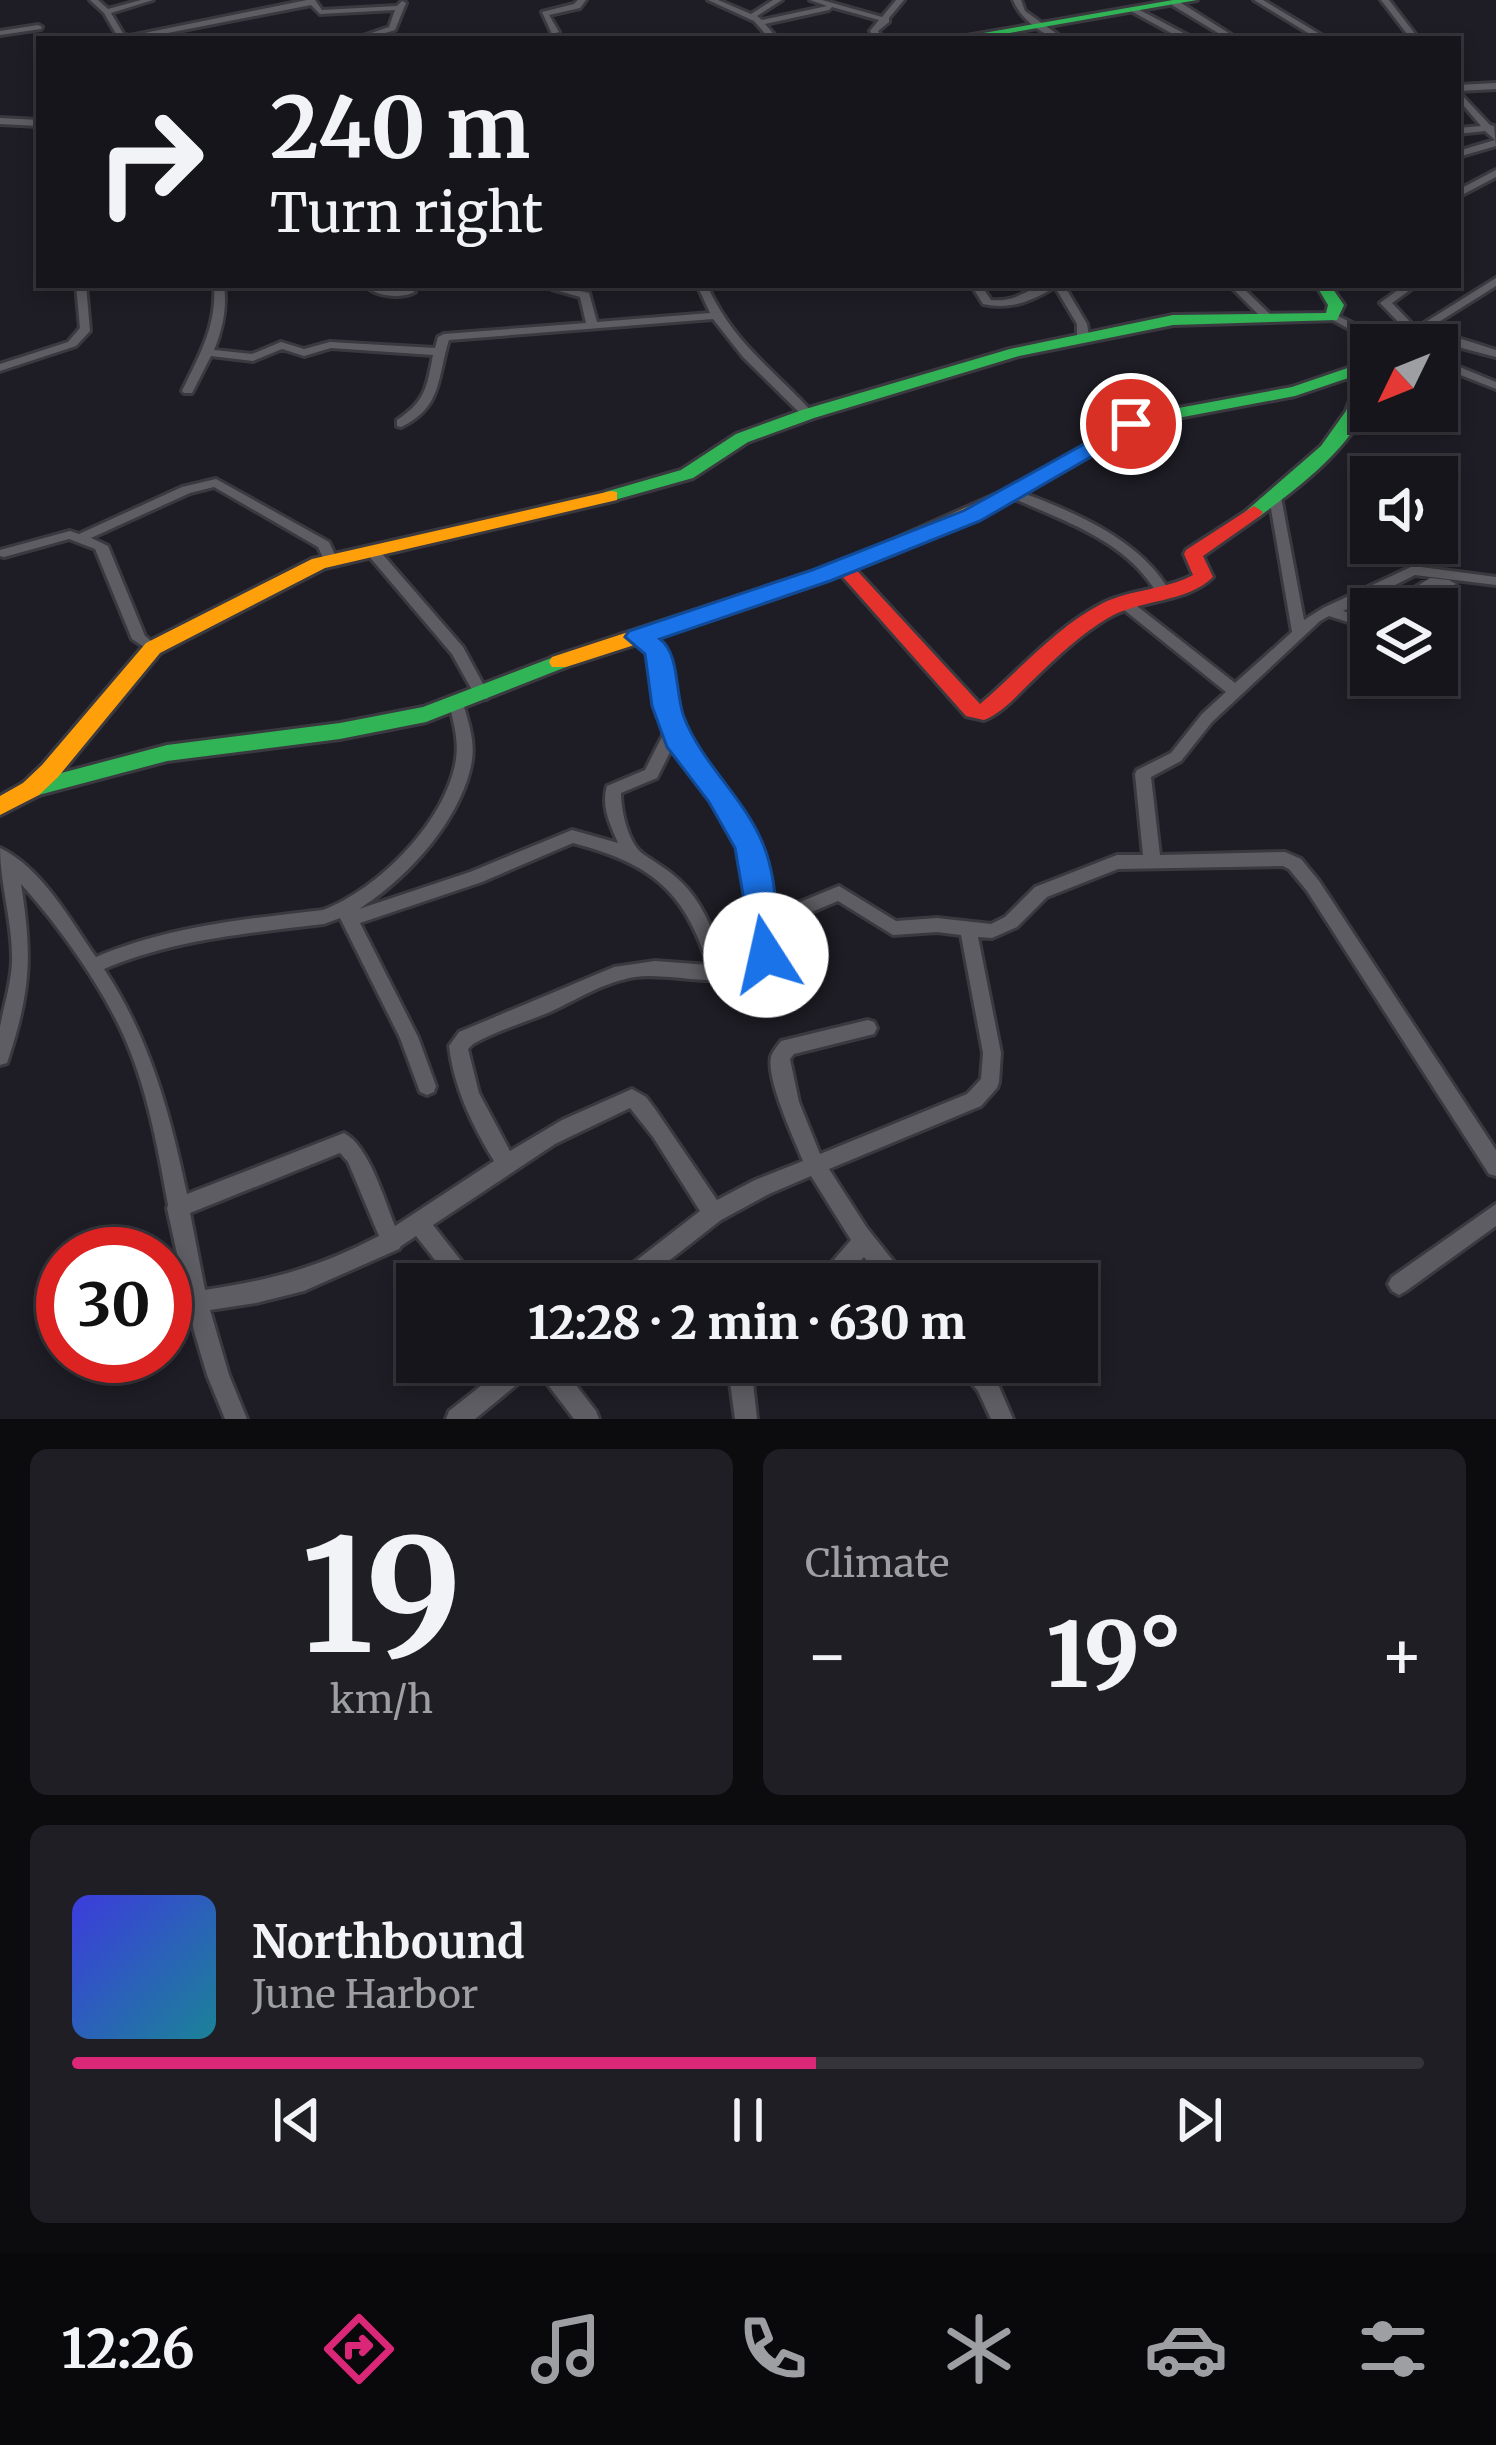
<!DOCTYPE html>
<html lang="en">
<head>
<meta charset="utf-8">
<style>
	:root { --surface:#16151b; --page:#1f1e24; --text:#f1f3f6; --muted:#9e9fa3; --line:#35343a; --accent:#db2777 }
	body { margin:0; font-family:Merriweather,serif; background:var(--page); color:var(--text); height:100vh; display:flex; flex-direction:column; font-size:45px; white-space:nowrap }
	* { box-sizing:border-box; margin:0 }
	p { font-size:39px; color:var(--muted) }
	.icon { flex:none; width:66px; height:66px; fill:none; stroke:currentColor; stroke-width:2; stroke-linecap:round; stroke-linejoin:round }
	.map { position:relative; height:1419px; overflow:hidden }
	.details { display:flex; flex-direction:column; gap:30px; padding:30px; background:#0c0c0f; flex:1 }
	.details>* { flex:none }
	.banner { position:absolute; left:36px; top:36px; width:1425px; height:252px; border-radius:0px; box-shadow:0 6px 18px #0003,0 0 0 3px var(--line); background:#16151b; color:var(--text); overflow:hidden }
	.needle { width:78px; rotate:227deg }
	.controls { position:absolute; left:1350px; top:324px; display:grid; gap:24px }
	.controls a { display:grid; place-items:center; width:108px; height:108px; border-radius:0px; background:var(--surface); box-shadow:0 6px 18px #0003,0 0 0 3px var(--line); font-size:60px }
	.speed { position:absolute; left:36px; top:1227px; display:flex; gap:24px; font-size:60px; font-weight:700; text-align:center }
	.speed>* { display:grid; place-content:center; width:156px; height:156px; border-radius:50%; background:var(--surface); box-shadow:0 6px 18px #0003,0 0 0 3px var(--line); line-height:1 }
	.speed .limit { border:18px solid #d22; background:#fff; color:#111 }
	.pin { position:absolute; display:grid; place-items:center; width:102px; height:102px; color:#fff; margin:-51px; border:6px solid #fff; border-radius:50%; box-shadow:0 3px 12px #0007 }
	.me { position:absolute; width:132px; margin:-66px; rotate:350deg; stroke-linejoin:round; filter:drop-shadow(0 0 9px #0008) }
	.turn { display:flex; align-items:center; gap:42px; height:252px; padding:0 36px; font-size:54px }
	.turn .icon { width:156px; height:156px; stroke-width:2.5 }
	.turn b { display:block; font-size:84px; line-height:102px }
	.big { font-size:90px; font-weight:800; line-height:1.1 }
	.details .card { flex:1; display:flex; flex-direction:column; justify-content:center; gap:18px; min-width:0; padding:0 42px; border-radius:18px; background:var(--page) }
	.details .dial { align-items:center; gap:0 }
	.dial b { font-size:156px; line-height:1 }
	.song { display:flex; align-items:center; gap:36px }
	.cover { width:144px; height:144px; border-radius:18px; background:linear-gradient(135deg,hsl(240 70% 55%),hsl(190 70% 35%)) }
	.played { height:12px; border-radius:6px; background:linear-gradient(90deg,var(--accent) 55%,var(--line) 55%) }
	.keys { display:flex; justify-content:space-around; direction:ltr }
	.heat { display:flex; justify-content:space-between; align-items:center; font-size:66px; direction:ltr }
	.details .tiles { flex:1; display:grid; gap:30px; grid-template-columns:1fr 1fr }
	.card:last-child { grid-column:span 2 }
	.trip { position:absolute; left:396px; top:1263px; width:702px; height:120px; border-radius:0px; background:var(--surface); box-shadow:0 6px 18px #0003,0 0 0 3px var(--line); font-weight:800; line-height:120px; text-align:center }
	.dock { display:flex; height:192px; justify-content:space-around; align-items:center; background:#09080b; color:var(--muted) }
	.dock .icon { width:84px; height:84px }
	.dock .on { color:var(--accent) }
	.dock b { font-size:54px; color:var(--text) }
	.map>svg:first-child { display:block }
	.lines { fill:none; stroke-linecap:round; stroke-linejoin:round }
	.street-casing { stroke:#39393f; stroke-width:6 }
	.fast-casing { stroke:#39393f; stroke-width:6 }
	.slow-casing { stroke:#39393f; stroke-width:6 }
	.jam-casing { stroke:#39393f; stroke-width:6 }
	.street { fill:#5e5d63; fill-rule:evenodd }
	.fast { fill:#30b455; fill-rule:evenodd }
	.slow { fill:#ff9f0a; fill-rule:evenodd }
	.jam { fill:#e5322d; fill-rule:evenodd }
	.route { fill:#1a73e8; stroke:#114b97; stroke-width:3 }
</style>
</head>
<body>
<div class="map">
<svg width="1496" height="1419" viewBox="0 0 1496 1419">
	<rect width="100%" height="100%" fill="#1e1c24"/>
	<g class="lines">
		<defs>
			<path id="street" d="M90 0H98L108 9 141 0H153L111 13 124 35 130 36 307 0H315L322 10 397 6 402 1 406 3 395 30 366 39H354L389 27 395 10 320 14 311 5 137 39H119L104 13Z
				M578 0H586L580 8 549 15 559 32 552 34 542 12 574 4Z
				M708 0H718L751 14 773 0H782L757 16 762 20 827 6 810 0H822L882 17 896 0H904L889 18V22L878 31 883 39H875L870 31 879 20 832 7 829 10 765 24 778 39H770L754 21Z
				M1013 0H1021L1025 11 1064 39C1044 38 1020 18 1013 0Z
				M1254 0H1263L1328 39H1318Z
				M1381 0H1389L1419 39H1411Z
				M1172 1H1178L1238 39H1228L1172 5Z
				M1134 7 1191 37 1192 39H1182L1131 11Z
				M38 25 42 27 41 29 0 35V31Z
				M1496 83V89L1458 91V85Z
				M1458 91 1490 125 1494 126 1496 146 1458 157V151L1495 140 1485 131 1458 134V128L1481 126 1458 99Z
				M0 118 39 120V126L0 124Z
				M1496 170V177L1458 197V190Z
				M1496 278V286L1426 330 1455 337 1496 350V357L1454 346 1453 351 1457 366 1496 382V389L1448 370 1441 351 1444 343 1419 335 1404 345H1379L1327 317 1336 315 1392 343 1408 332 1380 303 1405 285H1417L1392 303 1416 328Z
				M76 285H86L90 331 76 346 0 371V364L68 342 80 328Z
				M214 285H224C227 308 223 328 214 350L252 354 281 342 304 349 330 342 435 348 438 337 444 334 586 323 580 297 552 289V285L589 293 597 322 710 313 697 285H707C732 342 774 370 814 414L808 418 804 417 743 357 713 319 449 340C437 377 443 407 401 427L397 426V420C425 402 427 387 433 355L331 348 304 356 282 349 253 361 211 356 192 393H184L182 391C199 356 217 326 214 285Z
				M364 285C372 285 378 288 386 289 397 290 406 287 415 292 400 299 377 297 364 285Z
				M971 285H981L991 300C1016 302 1021 292 1042 286 1045 285 1061 285 1064 285L1087 324 1089 336 1083 339 1077 336V324L1055 287C1032 301 1011 310 983 304Z
				M1229 285H1240L1273 317V321H1265Z
				M216 479 329 542 337 559 335 562H325L318 547 214 487 190 493 91 538 108 546 145 636 160 648 153 653 132 639 95 549 69 539 4 557 0 556V550L70 531 79 534 182 487Z
				M1012 489C1068 509 1140 538 1170 592L1168 595H1158C1127 540 1063 521 1008 496V490Z
				M1275 493 1281 497 1304 620 1323 608 1413 566 1496 577V585L1415 575 1343 611 1360 616 1371 614V624L1360 626 1329 616 1320 621 1212 722 1181 761 1151 777 1160 855 1285 852 1301 859 1319 881 1496 1150V1176L1489 1174 1307 891 1289 869 1283 866 1118 869 1047 897 1017 927 992 938 978 937 1001 1053 999 1082 997 1088 981 1106 829 1169 867 1228 906 1277 910 1284H886L864 1257 840 1284H815L819 1277 851 1240 811 1176 769 1194 721 1220 666 1263 681 1284H657L650 1275 639 1284H611L615 1277 700 1211 653 1137 630 1108 555 1144 433 1225 474 1277 478 1284H454L416 1236 401 1246 399 1249 304 1291 256 1303 210 1310 229 1375 247 1419H225L207 1375 194 1331 167 1208 168 1205C158 1149 148 1092 126 1041 104 989 59 926 21 884 32 954 31 989 9 1057L7 1063 0 1065C0 1053 0 1039 0 1027 4 1005 11 984 12 962 13 923 0 885 0 848 42 868 70 920 96 957 168 926 246 919 323 910 379 889 447 820 456 759 459 740 453 721 449 703L456 698 463 703C468 721 475 740 472 760 463 818 407 879 359 909L470 872 572 830 618 843C610 824 601 807 607 786L645 770 665 731 652 656 631 637 638 632 643 634 666 654 680 730 758 847 768 908 800 902 839 886 896 921 937 918 991 924 1005 917 1035 887 1117 855H1143L1135 774 1137 770 1171 753 1202 714 1226 692 1118 605 1116 602 1118 599H1128L1235 683 1292 632 1269 497ZM674 744 742 848 757 952 747 959 725 965C716 938 706 910 687 888 674 873 659 865 643 854 628 843 621 811 621 793L657 778ZM573 843C648 863 684 888 708 965L655 961 614 967 459 1032 449 1046C454 1088 472 1125 494 1161L395 1226C384 1199 369 1146 344 1133L187 1194C170 1114 150 1038 104 969 174 939 250 933 324 924L340 918 400 1038 420 1092 427 1095 434 1092 436 1086 418 1037 360 923 482 882ZM838 901 893 935 937 932 961 935 983 1053 981 1079 967 1094 820 1154 799 1102 790 1059 794 1054 874 1034 877 1028 874 1022 868 1020 781 1041C778 1045 772 1052 771 1057 766 1079 794 1139 803 1161L755 1180 717 1200 655 1109 646 1097 632 1089 562 1120 510 1151 479 1093 468 1049 473 1044C497 1030 524 1023 550 1012 578 999 604 982 635 977 679 971 744 999 775 955L770 922 802 916ZM340 1153 348 1162 379 1236C319 1267 272 1280 205 1290L190 1213Z
				M373 548 378 549 463 647 489 695 487 699H477L452 654 368 555 366 552Z
				M1430 578 1449 580 1456 584C1446 589 1437 585 1428 590 1408 599 1405 609 1381 609Z
				M1496 1204V1226L1406 1291 1399 1295 1392 1291 1388 1284 1392 1277Z
				M511 1362H558L596 1411 599 1419H574L536 1369 475 1419H446L449 1411Z
				M718 1362H767L764 1370 753 1382 757 1419H735L730 1382Z
				M957 1362H982L994 1375 1013 1419H991L978 1391 960 1370Z"/>
			<path id="fast" d="M1173 0H1197L975 39H949Z
				M1316 285H1330L1344 305 1337 320 1173 325 1019 356 814 418 748 442 693 478 611 501 602 496 605 492 681 470 736 434 802 410 1010 349 1173 315 1326 313 1328 305Z
				M1371 360C1371 369 1372 380 1371 389 1364 439 1298 488 1260 516L1254 518 1245 512 1321 446 1346 411 1360 374 1295 396 1146 424 1025 493H1013L1010 489 1135 416 1292 387Z
				M559 655 566 657 569 662 566 667 426 722 340 739 167 761 31 797 23 795 20 789 23 783 31 781 167 745 340 723 423 707Z"/>
			<path id="slow" d="M1019 484 1025 485V493C879 570 723 616 566 667H552L549 662 552 657 845 561Z
				M611 491 617 492V500L325 568 160 653 58 777 39 795 0 815V796L23 783 42 765 146 643 312 559Z"/>
			<path id="jam" d="M1254 506 1263 512 1260 516 1203 556 1213 577C1187 603 1140 599 1108 618 1081 634 1058 656 1035 678 1020 692 1004 712 984 720L966 716 834 567 843 561 850 563 980 704C1020 670 1056 627 1103 603 1132 589 1165 590 1193 575L1184 554 1186 550Z"/>
		</defs>
		<use href="#street" class="street-casing"/>
		<use href="#fast" class="fast-casing"/>
		<use href="#slow" class="slow-casing"/>
		<use href="#jam" class="jam-casing"/>
		<use href="#street" class="street"/>
		<use href="#fast" class="fast"/>
		<use href="#slow" class="slow"/>
		<use href="#jam" class="jam"/>
	</g>
	<path class="route" d="M1131 418 1139 420V429L980 521 830 581 660 639C680 654 675 694 684 717 702 764 744 797 763 844 777 876 776 920 782 955L777 964 766 968 755 964 735 848 709 802 667 747 652 706 645 654 625 637 629 631 812 570 963 511Z"/>
</svg>
<div class="controls">
<a><svg class="needle" viewBox="-14 -14 28 28"><path d="M0-13l5 13h-10z" fill="#e53935"/><path d="M0 13l5-13h-10z" fill="#9e9fa3"/></svg></a>
<a><svg class="icon" aria-label="sound" viewBox="0 0 24 24"><path d="M4 9h4l5-4v14l-5-4H4zM17 9q2 3 0 6"/></svg></a>
<a><svg class="icon" aria-label="layers" viewBox="0 0 24 24"><path d="M12 4l9 5-9 5-9-5zM3 14l9 5 9-5"/></svg></a>
</div>
<div class="speed"><div class="limit">30</div></div>
<div class="pin" style="left:1131px;top:424px;background:#d93025"><svg class="icon" aria-label="arrive" viewBox="0 0 24 24"><path d="M6 21V4h12l-3 4 3 4H6"/></svg></div>
<svg class="me" style="left:766px;top:955px" viewBox="-20 -20 40 40"><circle r="19" fill="#fff"/><path d="M0-13L10 11 0 6-10 11z" fill="#1a73e8"/></svg>
<div class="trip">12:28 · 2 min · 630 m</div>
<div class="banner">
<div class="turn"><svg class="icon" aria-label="right" viewBox="0 0 24 24"><path d="M7 20v-9h11M14 6l5 5-5 5"/></svg><div><b>240 m</b>Turn right</div></div>
</div>
</div>
<section class="details">
<div class="tiles">
<div class="card dial"><b>19</b><p>km/h</p></div>
<div class="card"><p>Climate</p>
<div class="heat"><a>−</a><b class="big">19°</b><a>+</a></div>
</div>
<div class="card">
<div class="song"><i class="cover"></i><div><b>Northbound</b><p>June Harbor</p></div></div>
<div class="played"></div>
<div class="keys"><svg class="icon" aria-label="previous" viewBox="0 0 24 24"><path d="M18 5L8 12l10 7zM5 5v14"/></svg><svg class="icon" aria-label="pause" viewBox="0 0 24 24"><path d="M8 5v14M16 5v14"/></svg><svg class="icon" aria-label="next" viewBox="0 0 24 24"><path d="M6 5l10 7-10 7zM19 5v14"/></svg></div>
</div>
</div>
</section>
<nav class="dock">
<b>12:26</b>
<svg class="icon on" aria-label="directions" viewBox="0 0 24 24"><path d="M12 3l9 9-9 9-9-9zM9 14v-3h6M13 9l2 2-2 2"/></svg>
<svg class="icon" aria-label="music" viewBox="0 0 24 24"><path d="M9 18V5l10-2v13"/><circle cx="6" cy="18" r="3"/><circle cx="16" cy="16" r="3"/></svg>
<svg class="icon" aria-label="phone" viewBox="0 0 24 24"><path d="M5 4h4l2 5-3 2q2 4 5 5l2-3 5 2v4C11 20 4 13 5 4z"/></svg>
<svg class="icon" aria-label="climate" viewBox="0 0 24 24"><path d="M12 3v18M4 7l16 10M4 17L20 7"/></svg>
<svg class="icon" aria-label="car" viewBox="0 0 24 24"><path d="M5 17H2v-5l4-1 3-4h7l3 4 3 1v5h-3M9 17h6M6 11h13"/><circle cx="7" cy="17" r="2"/><circle cx="17" cy="17" r="2"/></svg>
<svg class="icon" aria-label="filters" viewBox="0 0 24 24"><path d="M4 7h16M4 17h16"/><circle cx="9" cy="7" r="2"/><circle cx="15" cy="17" r="2"/></svg>
</nav>
</body>
</html>
